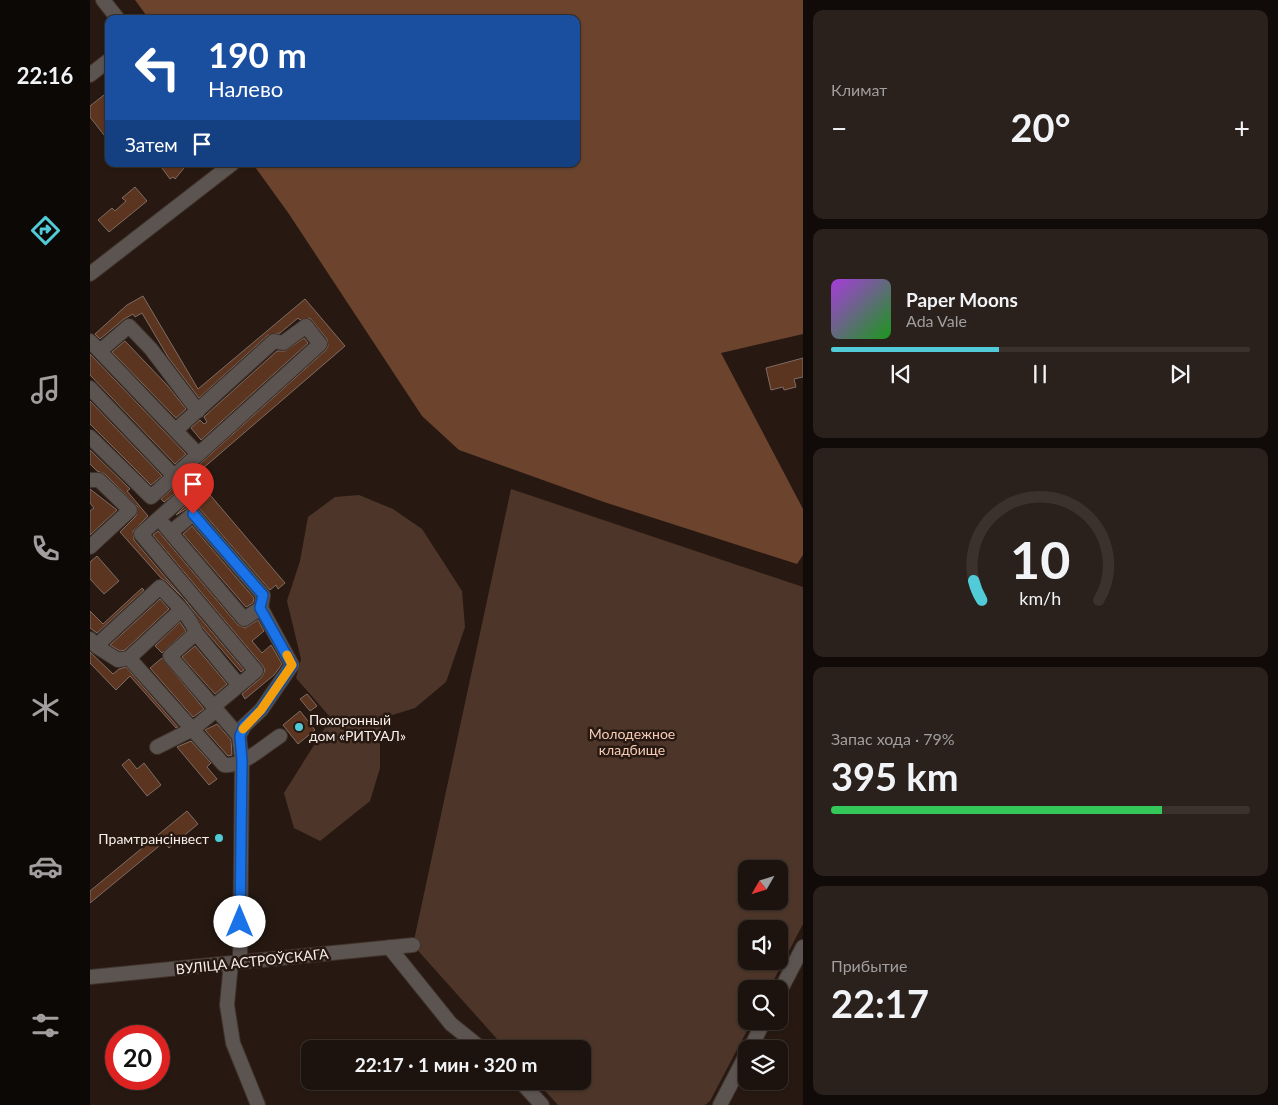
<!DOCTYPE html>
<html lang="ru">
<head>
<meta charset="utf-8">
<style>
	:root { --surface:#1d130e; --page:#2a201c; --text:#f1f3f6; --muted:#a09e9e; --line:#3b322e; --accent:#52cbd8 }
	body { margin:0; font-family:Lato,sans-serif; background:var(--page); color:var(--text); height:100vh; display:flex; flex-direction:column; font-size:19px; white-space:nowrap }
	* { box-sizing:border-box; margin:0 }
	p { font-size:16px; color:var(--muted) }
	.icon { flex:none; width:28px; height:28px; fill:none; stroke:currentColor; stroke-width:2; stroke-linecap:round; stroke-linejoin:round }
	.map { position:relative; flex:1; overflow:hidden }
	.sheet { display:flex; flex-direction:column; gap:10px; padding:10px; background:#100a08; width:475px }
	.sheet>* { flex:none }
	.hud { position:absolute; left:15px; top:15px; width:475px; height:152px; border-radius:10px; box-shadow:0 1px 4px #0004,0 0 0 1px var(--line); background:#1a4fa0; color:#fff; overflow:hidden }
	.needle { width:32px; rotate:231deg }
	.buttons { position:absolute; left:648px; top:860px; display:grid; gap:10px }
	.buttons a { display:grid; place-items:center; width:50px; height:50px; border-radius:10px; background:var(--surface); box-shadow:0 1px 4px #0004,0 0 0 1px var(--line); font-size:25px }
	.speed { position:absolute; left:15px; top:1025px; display:flex; gap:10px; font-size:25px; font-weight:700; text-align:center }
	.speed>* { display:grid; place-content:center; width:65px; height:65px; border-radius:50%; background:var(--surface); box-shadow:0 1px 4px #0004,0 0 0 1px var(--line); line-height:1 }
	.speed .limit { border:8px solid #d22; background:#fff; color:#111 }
	.pin { position:absolute; display:grid; place-items:center; width:42px; height:42px; color:#fff; margin:-51px -21px; border-radius:50% 50% 50% 0; rotate:-45deg; box-shadow:0 0 5px #0007 }
	.pin .icon { rotate:45deg }
	.me { position:absolute; width:55px; margin:-28px; rotate:0deg; stroke-linejoin:round; filter:drop-shadow(0 0 4px #0008) }
	.turn { display:flex; align-items:center; gap:18px; height:105px; padding:0 20px; font-size:22px }
	.turn .icon { width:65px; height:65px; stroke-width:2.5 }
	.turn b { display:block; font-size:35px; line-height:42px }
	.then { display:flex; align-items:center; height:48px; padding:0 20px; background:#0003; gap:10px; font-size:19px }
	.big { font-size:38px; font-weight:700; line-height:1.1 }
	.sheet .widget { flex:1; display:flex; flex-direction:column; justify-content:center; gap:8px; min-width:0; padding:0 18px; border-radius:10px; background:var(--page) }
	.sheet .dial { align-items:center; gap:0 }
	.dial svg { height:130px; overflow:visible; fill:none; stroke:var(--line); stroke-width:7; stroke-linecap:round; text-anchor:middle }
	.dial text { fill:var(--text); stroke:none }
	.song { display:flex; align-items:center; gap:15px }
	.cover { width:60px; height:60px; border-radius:8px; background:linear-gradient(135deg,hsl(280 70% 55%),hsl(120 70% 35%)) }
	.played { height:5px; border-radius:2px; background:linear-gradient(90deg,var(--accent) 40%,var(--line) 40%) }
	.keys { display:flex; justify-content:space-around; direction:ltr }
	.heat { display:flex; justify-content:space-between; align-items:center; font-size:28px; direction:ltr }
	.charge { height:8px; border-radius:4px; background:linear-gradient(90deg,#34c759 79%,var(--line) 0) }
	.trip { position:absolute; left:211px; top:1040px; width:290px; height:50px; border-radius:10px; background:var(--surface); box-shadow:0 1px 4px #0004,0 0 0 1px var(--line); font-weight:700; line-height:50px; text-align:center }
	main { display:flex; flex:1; min-height:0 }
	.dock { display:flex; flex-direction:column; width:90px; justify-content:space-around; align-items:center; background:#0c0806; color:var(--muted) }
	.dock .icon { width:35px; height:35px }
	.dock .current { color:var(--accent) }
	.dock b { font-size:22px; color:var(--text) }
	.map>svg:first-child { display:block }
	.green { fill:#4d3629; fill-rule:evenodd }
	.forest { fill:#6c442e }
	.building { fill:#5c3520; stroke:#7e6c63 }
	.lines { fill:none; stroke-linecap:round; stroke-linejoin:round }
	.minor-casing { stroke:#40332c; stroke-width:16 }
	.minor { stroke:#5c5450; stroke-width:14 }
	.route-casing { stroke:#114b97; stroke-width:12 }
	.route { stroke:#1a73e8; stroke-width:9 }
	.slow { stroke:#f59e0b; stroke-width:9 }
	.poi-dot { fill:#52cbd8; stroke:#271912; stroke-width:2 }
	.labels { text-anchor:middle; dominant-baseline:central; stroke-width:5; stroke-linejoin:round; paint-order:stroke }
	.poi-label { font-size:14px; fill:#f9efea; stroke:#271912; text-anchor:start }
	.park-label { font-size:14px; fill:#f6ccb6; stroke:#271912 }
	.street-label { font-size:14px; fill:#f9efea; stroke:#271912 }
</style>
</head>
<body>
<main>
<nav class="dock">
<b>22:16</b>
<svg class="icon current" aria-label="directions" viewBox="0 0 24 24"><path d="M12 3l9 9-9 9-9-9zM9 14v-3h6M13 9l2 2-2 2"/></svg>
<svg class="icon" aria-label="music" viewBox="0 0 24 24"><path d="M9 18V5l10-2v13"/><circle cx="6" cy="18" r="3"/><circle cx="16" cy="16" r="3"/></svg>
<svg class="icon" aria-label="phone" viewBox="0 0 24 24"><path d="M5 4h4l2 5-3 2q2 4 5 5l2-3 5 2v4C11 20 4 13 5 4z"/></svg>
<svg class="icon" aria-label="climate" viewBox="0 0 24 24"><path d="M12 3v18M4 7l16 10M4 17L20 7"/></svg>
<svg class="icon" aria-label="car" viewBox="0 0 24 24"><path d="M5 17H2v-5l4-1 3-4h7l3 4 3 1v5h-3M9 17h6M6 11h13"/><circle cx="7" cy="17" r="2"/><circle cx="17" cy="17" r="2"/></svg>
<svg class="icon" aria-label="filters" viewBox="0 0 24 24"><path d="M4 7h16M4 17h16"/><circle cx="9" cy="7" r="2"/><circle cx="15" cy="17" r="2"/></svg>
</nav>
<div class="map">
<svg width="713" height="1105" viewBox="0 0 713 1105">
	<rect width="100%" height="100%" fill="#271912"/>
	<path class="green" d="M421 489 713 587V924L679 989H656V1021H662L620 1101 615 1105H468L446 1081H492V1049H416L323 945ZM656 869H689V901H656ZM656 929H689V961H656Z
		M269 495 303 509 332 529 372 591 375 627 356 682 325 708 296 717 290 732V768L280 801 230 841 204 828 194 793 241 718 206 678 211 659 197 601 210 561 218 517 245 497Z"/>
	<path class="forest" d="M45 0H713V334L631 353 713 509V555L707 564 514 502 369 450 332 416 199 214 163 164H486V19H59Z"/>
	<path class="building" d="M19 91V131L14 135 0 117V106Z
		M77 164H90L94 168 85 179 83 177 80 179 72 168Z
		M45 187 57 201 19 232 8 220 22 208 25 211 36 201 32 198Z
		M53 296 108 389 215 299 255 346 104 476 195 583 188 589 186 585 180 590 109 508 101 506 86 515 102 499 100 490 92 488 74 502 71 499 236 350 238 346 237 339 220 318 210 320 208 318 190 333 178 335 109 398 78 357 52 313 45 317 43 314 34 319 10 339 5 334 37 305Z
		M214 338 218 343 111 440 101 428 110 420 114 424 117 422 114 417 116 415 187 351H195Z
		M35 341 77 385 96 409 86 418 22 352Z
		M0 354 96 454 85 464 0 375Z
		M713 358V377L704 379 706 387 694 390 693 387 681 390 676 368Z
		M0 401 72 476 61 485 0 424Z
		M0 450 40 489 37 491 58 516 43 531 44 540 154 670 151 672 113 628 97 602 76 581 71 578 30 532 46 516 48 507 15 474 7 471 0 464Z
		M0 489 27 510 0 535V511L4 508 0 503Z
		M102 526 164 598 163 603 156 607 93 534Z
		M68 531 148 625 155 628 168 620 174 631 162 641 172 653 181 645 192 664 184 675 155 699 152 694 172 677 175 670 173 666 63 535Z
		M7 556 29 581 14 594 0 579V562Z
		M52 588 54 590 7 633 0 628V611L13 624Z
		M70 599 79 609 35 650 30 651 20 645Z
		M90 622 96 631 72 653 65 646Z
		M105 646 137 684 125 694 92 657Z
		M0 652 23 674 29 669 36 667 88 727 86 728 40 676 26 690 0 663Z
		M72 658 114 709 103 717 60 668Z
		M217 694 227 706 220 711 210 699Z
		M210 711 225 730 208 744 193 725Z
		M127 724 141 740 142 755 138 756 115 730Z
		M101 741 121 763 117 767 127 779 119 785 87 747Z
		M39 759 47 769 54 763 71 785 57 796 32 765Z
		M97 811 108 824 79 848 74 842 0 903V891Z"/>
	<g class="lines">
		<defs>
			<path id="minor" d="M13 0 28 19
				M0 75 19 60
				M0 274 142 164
				M0 341 108 454
				M10 351 39 326 61 349 108 411
				M0 388 84 476
				M0 437 61 497 230 344 216 326 193 343 184 341 86 430
				M0 480H9L40 510 0 547
				M94 496 51 534 166 671 123 707
				M75 526 154 619 171 608
				M81 532 103 514 173 595 171 608 202 665 171 710 154 726 149 736
				M106 633 80 656 149 736 152 761 150 962
				M0 639 6 646 28 660 39 658 91 610
				M6 646 70 587C82 600 100 615 106 633L148 684
				M39 658 134 765C153 767 174 746 190 736
				M67 747 103 729 126 710
				M299 947 361 1024 392 1049
				M141 963 137 1005 143 1043 168 1105
				M0 977 323 945
				M689 993 713 947
				M660 1049 674 1021
				M430 1081 452 1105
				M630 1105 656 1055"/>
		</defs>
		<use href="#minor" class="minor-casing"/>
		<use href="#minor" class="minor"/>
	</g>
	<g class="lines">
		<defs>
			<path id="route" d="M103 514 173 595 170 608 202 665 171 710 154 726 150 736 152 761 150 922"/>
		</defs>
		<use href="#route" class="route-casing"/>
		<use href="#route" class="route"/>
		<path class="slow" d="M153 729 171 710 202 665 197 655"/>
	</g>
	<g class="poi-dot">
		<circle cx="209" cy="727" r="5"/>
		<circle cx="129" cy="838" r="5"/>
	</g>
	<g class="labels">
		<g class="poi-label">
			<text x="219" y="719">Похоронный<tspan x="219" dy="16">дом «РИТУАЛ»</tspan></text>
			<text x="119" y="838" text-anchor="end">Прамтрансінвест</text>
		</g>
		<g class="park-label">
			<text x="542" y="733">Молодежное<tspan x="542" dy="16">кладбище</tspan></text>
		</g>
		<g class="street-label">
			<text transform="translate(162 961) rotate(-6)">ВУЛІЦА АСТРОЎСКАГА</text>
		</g>
	</g>
</svg>
<div class="buttons">
<a><svg class="needle" viewBox="-14 -14 28 28"><path d="M0-13l5 13h-10z" fill="#e53935"/><path d="M0 13l5-13h-10z" fill="#a09e9e"/></svg></a>
<a><svg class="icon" aria-label="sound" viewBox="0 0 24 24"><path d="M4 9h4l5-4v14l-5-4H4zM17 9q2 3 0 6"/></svg></a>
<a><svg class="icon" aria-label="search" viewBox="0 0 24 24"><circle cx="10" cy="10" r="6"/><path d="M15 15l6 6"/></svg></a>
<a><svg class="icon" aria-label="layers" viewBox="0 0 24 24"><path d="M12 4l9 5-9 5-9-5zM3 14l9 5 9-5"/></svg></a>
</div>
<div class="speed"><div class="limit">20</div></div>
<div class="pin" style="left:103px;top:514px;background:#d93025"><svg class="icon" aria-label="arrive" viewBox="0 0 24 24"><path d="M6 21V4h12l-3 4 3 4H6"/></svg></div>
<svg class="me" style="left:150px;top:922px" viewBox="-20 -20 40 40"><circle r="19" fill="#fff"/><path d="M0-13L10 11 0 6-10 11z" fill="#1a73e8"/></svg>
<div class="trip">22:17 · 1 мин · 320 m</div>
<div class="hud">
<div class="turn"><svg class="icon" aria-label="left" viewBox="0 0 24 24"><path d="M17 20v-9H6M10 6l-5 5 5 5"/></svg><div><b>190 m</b>Налево</div></div>
<div class="then">Затем<svg class="icon" aria-label="arrive" viewBox="0 0 24 24"><path d="M6 21V4h12l-3 4 3 4H6"/></svg></div>
</div>
</div>
<section class="sheet">
<div class="widget"><p>Климат</p>
<div class="heat"><a>−</a><b class="big">20°</b><a>+</a></div>
</div>
<div class="widget">
<div class="song"><i class="cover"></i><div><b>Paper Moons</b><p>Ada Vale</p></div></div>
<div class="played"></div>
<div class="keys"><svg class="icon" aria-label="previous" viewBox="0 0 24 24"><path d="M18 5L8 12l10 7zM5 5v14"/></svg><svg class="icon" aria-label="pause" viewBox="0 0 24 24"><path d="M8 5v14M16 5v14"/></svg><svg class="icon" aria-label="next" viewBox="0 0 24 24"><path d="M6 5l10 7-10 7zM19 5v14"/></svg></div>
</div>
<div class="widget dial"><svg viewBox="0 0 100 80">
<path d="M14 69A42 42 0 1 1 86 69"/>
<path d="M14 69A42 42 0 0 1 9 57" stroke="#52cbd8"/>
<text x="50" y="56" font-size="32" font-weight="700">10</text>
<text x="50" y="72" font-size="11">km/h</text>
</svg></div>
<div class="widget"><p>Запас хода · 79%</p><b class="big">395 km</b><div class="charge"></div></div>
<div class="widget"><p>Прибытие</p><b class="big">22:17</b></div>
</section>
</main>
</body>
</html>
